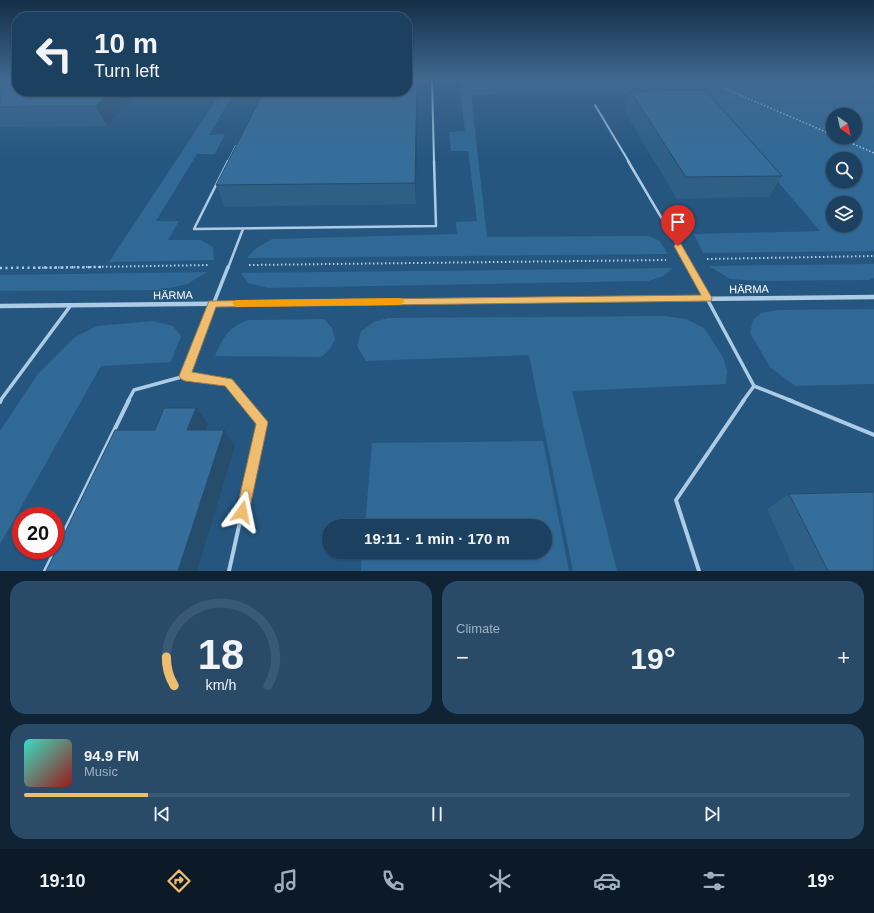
<!DOCTYPE html>
<html lang="en">
<head>
<meta charset="utf-8">
<style>
	:root { --surface:#1c405f; --page:#294b68; --text:#f1f3f6; --muted:#a0afbd; --line:#3a5974; --accent:#efbd70 }
	body { margin:0; font-family:Helvetica,sans-serif; background:var(--page); color:var(--text); height:100vh; display:flex; flex-direction:column; font-size:15px; white-space:nowrap }
	* { box-sizing:border-box; margin:0 }
	p { font-size:13px; color:var(--muted) }
	.icon { flex:none; width:22px; height:22px; fill:none; stroke:currentColor; stroke-width:2; stroke-linecap:round; stroke-linejoin:round }
	.map { position:relative; height:571px; overflow:hidden }
	.drawer { display:flex; flex-direction:column; gap:10px; padding:10px; background:#0f2334; flex:1 }
	.drawer>* { flex:none }
	.banner { position:absolute; left:12px; top:12px; width:400px; height:84px; border-radius:16px; box-shadow:0 1px 3px #0004,0 0 0 1px var(--line); background:#1c405f; color:var(--text); overflow:hidden }
	.needle { width:26px; rotate:146deg }
	.fabs { position:absolute; left:826px; top:108px; display:grid; gap:8px }
	.fabs a { display:grid; place-items:center; width:36px; height:36px; border-radius:50%; background:var(--surface); box-shadow:0 1px 3px #0004,0 0 0 1px var(--line); font-size:20px }
	.speed { position:absolute; left:12px; top:507px; display:flex; gap:8px; font-size:20px; font-weight:700; text-align:center }
	.speed>* { display:grid; place-content:center; width:52px; height:52px; border-radius:50%; background:var(--surface); box-shadow:0 1px 3px #0004,0 0 0 1px var(--line); line-height:1 }
	.speed .limit { border:6px solid #d22; background:#fff; color:#111 }
	.pin { position:absolute; display:grid; place-items:center; width:34px; height:34px; color:#fff; margin:-41px -17px; border-radius:50% 50% 50% 0; rotate:-45deg; box-shadow:0 0 4px #0007 }
	.pin .icon { rotate:45deg }
	.me { position:absolute; width:44px; margin:-22px; rotate:12deg; stroke-linejoin:round; filter:drop-shadow(0 0 3px #0008) }
	.turn { display:flex; align-items:center; gap:14px; height:84px; padding:0 16px; font-size:18px }
	.turn .icon { width:52px; height:52px; stroke-width:2.5 }
	.turn b { display:block; font-size:28px; line-height:34px }
	.big { font-size:30px; font-weight:700; line-height:1.1 }
	.drawer .card { flex:1; display:flex; flex-direction:column; justify-content:center; gap:6px; min-width:0; padding:0 14px; border-radius:16px; background:var(--page) }
	.drawer .dial { align-items:center; gap:0 }
	.dial svg { height:104px; overflow:visible; fill:none; stroke:var(--line); stroke-width:7; stroke-linecap:round; text-anchor:middle }
	.dial text { fill:var(--text); stroke:none }
	.song { display:flex; align-items:center; gap:12px }
	.cover { width:48px; height:48px; border-radius:6px; background:linear-gradient(135deg,hsl(170 70% 55%),hsl(0 70% 35%)) }
	.played { height:4px; border-radius:2px; background:linear-gradient(90deg,var(--accent) 15%,var(--line) 15%) }
	.keys { display:flex; justify-content:space-around; direction:ltr }
	.heat { display:flex; justify-content:space-between; align-items:center; font-size:22px; direction:ltr }
	.drawer .tiles { flex:1; display:grid; gap:10px; grid-template-columns:1fr 1fr }
	.card:last-child { grid-column:span 2 }
	.trip { position:absolute; left:322px; top:519px; width:230px; height:40px; border-radius:20px; background:var(--surface); box-shadow:0 1px 3px #0004,0 0 0 1px var(--line); font-weight:700; line-height:40px; text-align:center }
	.tab-bar { display:flex; height:64px; justify-content:space-around; align-items:center; background:#0b1a26; color:var(--muted) }
	.tab-bar .icon { width:28px; height:28px }
	.tab-bar .current { color:var(--accent) }
	.tab-bar b { font-size:18px; color:var(--text) }
	.map>svg:first-child { display:block }
	.green { fill:#306996; fill-rule:evenodd }
	.lines { fill:none; stroke-linecap:round; stroke-linejoin:round }
	.path-far2 { stroke:#accce6; stroke-width:1.5; stroke-dasharray:1.5 2; stroke-linecap:butt }
	.path-far1 { stroke:#accce6; stroke-width:2; stroke-dasharray:1.5 2.5; stroke-linecap:butt }
	.path { stroke:#accce6; stroke-width:2.5; stroke-dasharray:2 3.5; stroke-linecap:butt }
	.service-far3 { stroke:#accce6; stroke-width:2 }
	.service-far2 { stroke:#accce6; stroke-width:2.5 }
	.service-far1 { stroke:#accce6; stroke-width:3.5 }
	.service { stroke:#accce6; stroke-width:4 }
	.minor { stroke:#accce6; stroke-width:4.5 }
	.wall { fill:#2e5f85 }
	.shaded-wall { fill:#264d6c }
	.building { fill:#366e9b; stroke:#264d6c }
	.route { fill:#efbd70; stroke:#9b7b49 }
	.slow { fill:#f59e0b }
	.labels { text-anchor:middle; dominant-baseline:central; stroke-width:4; stroke-linejoin:round; paint-order:stroke }
	.street-label { font-size:11px; fill:#fff; stroke:#25567f }
</style>
</head>
<body>
<div class="map">
<svg width="874" height="571" viewBox="0 0 874 571">
	<rect width="100%" height="100%" fill="#25567f"/>
	<path class="green" d="M458 79H874V251L703 253 694 234 820 231 701 92 471 94 487 237 649 236 660 241 668 254 247 258 255 249 272 239 457 234 456 222 477 221 468 151H451L449 132 465 131ZM833 115H855V137H833ZM833 159H855V181H833ZM833 203H855V225H833Z
		M222 91H235L209 135 225 134 215 154H197L156 221H179L168 240H201L213 247 214 260 109 262Z
		M874 264V278L869 280 760 281 730 279 709 266Z
		M673 268 663 276 648 281 268 288 248 283 241 273Z
		M207 272 187 284 161 290 0 291V275Z
		M874 309V384L795 386 770 367 750 333 753 320 761 313 779 310Z
		M665 316 686 319 704 328 723 357 727 371 726 384 572 391 617 571H573L529 355 366 361 357 346 361 331 374 322 388 318Z
		M324 319 332 328 335 339 330 349 321 357 215 356C222 338 229 327 248 320Z
		M153 321 173 326 181 336 171 362 101 366 0 544V431L37 375 75 337 97 326Z
		M543 441 569 571H361L362 552H545V526H365L372 443Z"/>
	<g class="lines">
		<path class="path-far2" d="M719 86 833 135
			M837 137 874 153"/>
		<path class="path-far1" d="M707 259 874 256
			M249 265 666 260
			M34 268 210 265"/>
		<path class="path" d="M0 268 104 267"/>
		<path class="service-far3" d="M432 79 434 162
			M595 105 629 162
			M228 162 236 146"/>
		<path class="service-far2" d="M228 161 194 229 436 226 434 161
			M628 161 691 268
			M228 268 243 229"/>
		<path class="service-far1" d="M690 267 754 386 743 401
			M185 376 228 267
			M754 386 792 401
			M0 401 71 305
			M128 401 134 390 185 376 228 382 244 401"/>
		<path class="service" d="M789 400 874 435
			M0 402 1 400
			M45 571 129 400
			M229 571 262 422 244 400
			M699 571 676 500 744 400"/>
		<path class="minor" d="M0 306 874 297"/>
	</g>
	<path class="wall" d="M0 79 17 91H138L107 126 0 127Z
		M407 79H418L416 204 225 207 216 185Z
		M630 91 782 176 769 197 677 199 624 111Z
		M789 494 874 571H795L767 509Z"/>
	<path class="shaded-wall" d="M417 79H418L416 204 415 183Z
		M111 91H138L107 126 96 106Z
		M196 408 208 424 200 446 187 430Z
		M224 430 235 446 197 571H178Z"/>
	<path class="building" d="M0 79H17V91H111L96 106 0 107Z
		M407 79H417L415 183 216 185 264 91H407Z
		M705 90 782 176 686 177 630 91Z
		M164 408H196L187 430H224L178 571H46L115 430H155Z
		M874 492V571H828L789 494Z"/>
	<linearGradient id="sky" x2="0" y2="1"><stop stop-color="#142f46"/><stop offset="0.5" stop-color="#406890"/><stop offset="1" stop-color="#406890" stop-opacity="0"/></linearGradient>
	<rect width="874" height="159" fill="url(#sky)"/>
	<path class="route" d="M676 244H681L712 298 711 301 216 307 192 372 232 379 268 422 249 512 247 516 242 518 238 516 236 512 256 424 225 386 185 381 181 379 179 376 209 301 701 295 674 246Z"/>
	<path class="slow" d="M400 298 405 301 400 305 236 307 232 303 236 300Z"/>
	<g class="labels">
		<g class="street-label">
			<text transform="translate(749 289) rotate(-1)">HÄRMA</text>
			<text transform="translate(173 295) rotate(-1)">HÄRMA</text>
		</g>
	</g>
</svg>
<div class="fabs">
<a><svg class="needle" viewBox="-14 -14 28 28"><path d="M0-13l5 13h-10z" fill="#e53935"/><path d="M0 13l5-13h-10z" fill="#a0afbd"/></svg></a>
<a><svg class="icon" aria-label="search" viewBox="0 0 24 24"><circle cx="10" cy="10" r="6"/><path d="M15 15l6 6"/></svg></a>
<a><svg class="icon" aria-label="layers" viewBox="0 0 24 24"><path d="M12 4l9 5-9 5-9-5zM3 14l9 5 9-5"/></svg></a>
</div>
<div class="speed"><div class="limit">20</div></div>
<div class="pin" style="left:678px;top:246px;background:#d93025"><svg class="icon" aria-label="arrive" viewBox="0 0 24 24"><path d="M6 21V4h12l-3 4 3 4H6"/></svg></div>
<svg class="me" style="left:242px;top:512px" viewBox="-20 -20 40 40"><path d="M0-17L14 15 0 8-14 15z" fill="#efbd70" stroke="#fff" stroke-width="4"/></svg>
<div class="trip">19:11 · 1 min · 170 m</div>
<div class="banner">
<div class="turn"><svg class="icon" aria-label="left" viewBox="0 0 24 24"><path d="M17 20v-9H6M10 6l-5 5 5 5"/></svg><div><b>10 m</b>Turn left</div></div>
</div>
</div>
<section class="drawer">
<div class="tiles">
<div class="card dial"><svg viewBox="0 0 100 80">
<path d="M14 69A42 42 0 1 1 86 69"/>
<path d="M14 69A42 42 0 0 1 8 47" stroke="#efbd70"/>
<text x="50" y="56" font-size="32" font-weight="700">18</text>
<text x="50" y="72" font-size="11">km/h</text>
</svg></div>
<div class="card"><p>Climate</p>
<div class="heat"><a>−</a><b class="big">19°</b><a>+</a></div>
</div>
<div class="card">
<div class="song"><i class="cover"></i><div><b>94.9 FM</b><p>Music</p></div></div>
<div class="played"></div>
<div class="keys"><svg class="icon" aria-label="previous" viewBox="0 0 24 24"><path d="M18 5L8 12l10 7zM5 5v14"/></svg><svg class="icon" aria-label="pause" viewBox="0 0 24 24"><path d="M8 5v14M16 5v14"/></svg><svg class="icon" aria-label="next" viewBox="0 0 24 24"><path d="M6 5l10 7-10 7zM19 5v14"/></svg></div>
</div>
</div>
</section>
<nav class="tab-bar">
<b>19:10</b>
<svg class="icon current" aria-label="directions" viewBox="0 0 24 24"><path d="M12 3l9 9-9 9-9-9zM9 14v-3h6M13 9l2 2-2 2"/></svg>
<svg class="icon" aria-label="music" viewBox="0 0 24 24"><path d="M9 18V5l10-2v13"/><circle cx="6" cy="18" r="3"/><circle cx="16" cy="16" r="3"/></svg>
<svg class="icon" aria-label="phone" viewBox="0 0 24 24"><path d="M5 4h4l2 5-3 2q2 4 5 5l2-3 5 2v4C11 20 4 13 5 4z"/></svg>
<svg class="icon" aria-label="climate" viewBox="0 0 24 24"><path d="M12 3v18M4 7l16 10M4 17L20 7"/></svg>
<svg class="icon" aria-label="car" viewBox="0 0 24 24"><path d="M5 17H2v-5l4-1 3-4h7l3 4 3 1v5h-3M9 17h6M6 11h13"/><circle cx="7" cy="17" r="2"/><circle cx="17" cy="17" r="2"/></svg>
<svg class="icon" aria-label="filters" viewBox="0 0 24 24"><path d="M4 7h16M4 17h16"/><circle cx="9" cy="7" r="2"/><circle cx="15" cy="17" r="2"/></svg>
<b>19°</b>
</nav>
</body>
</html>
